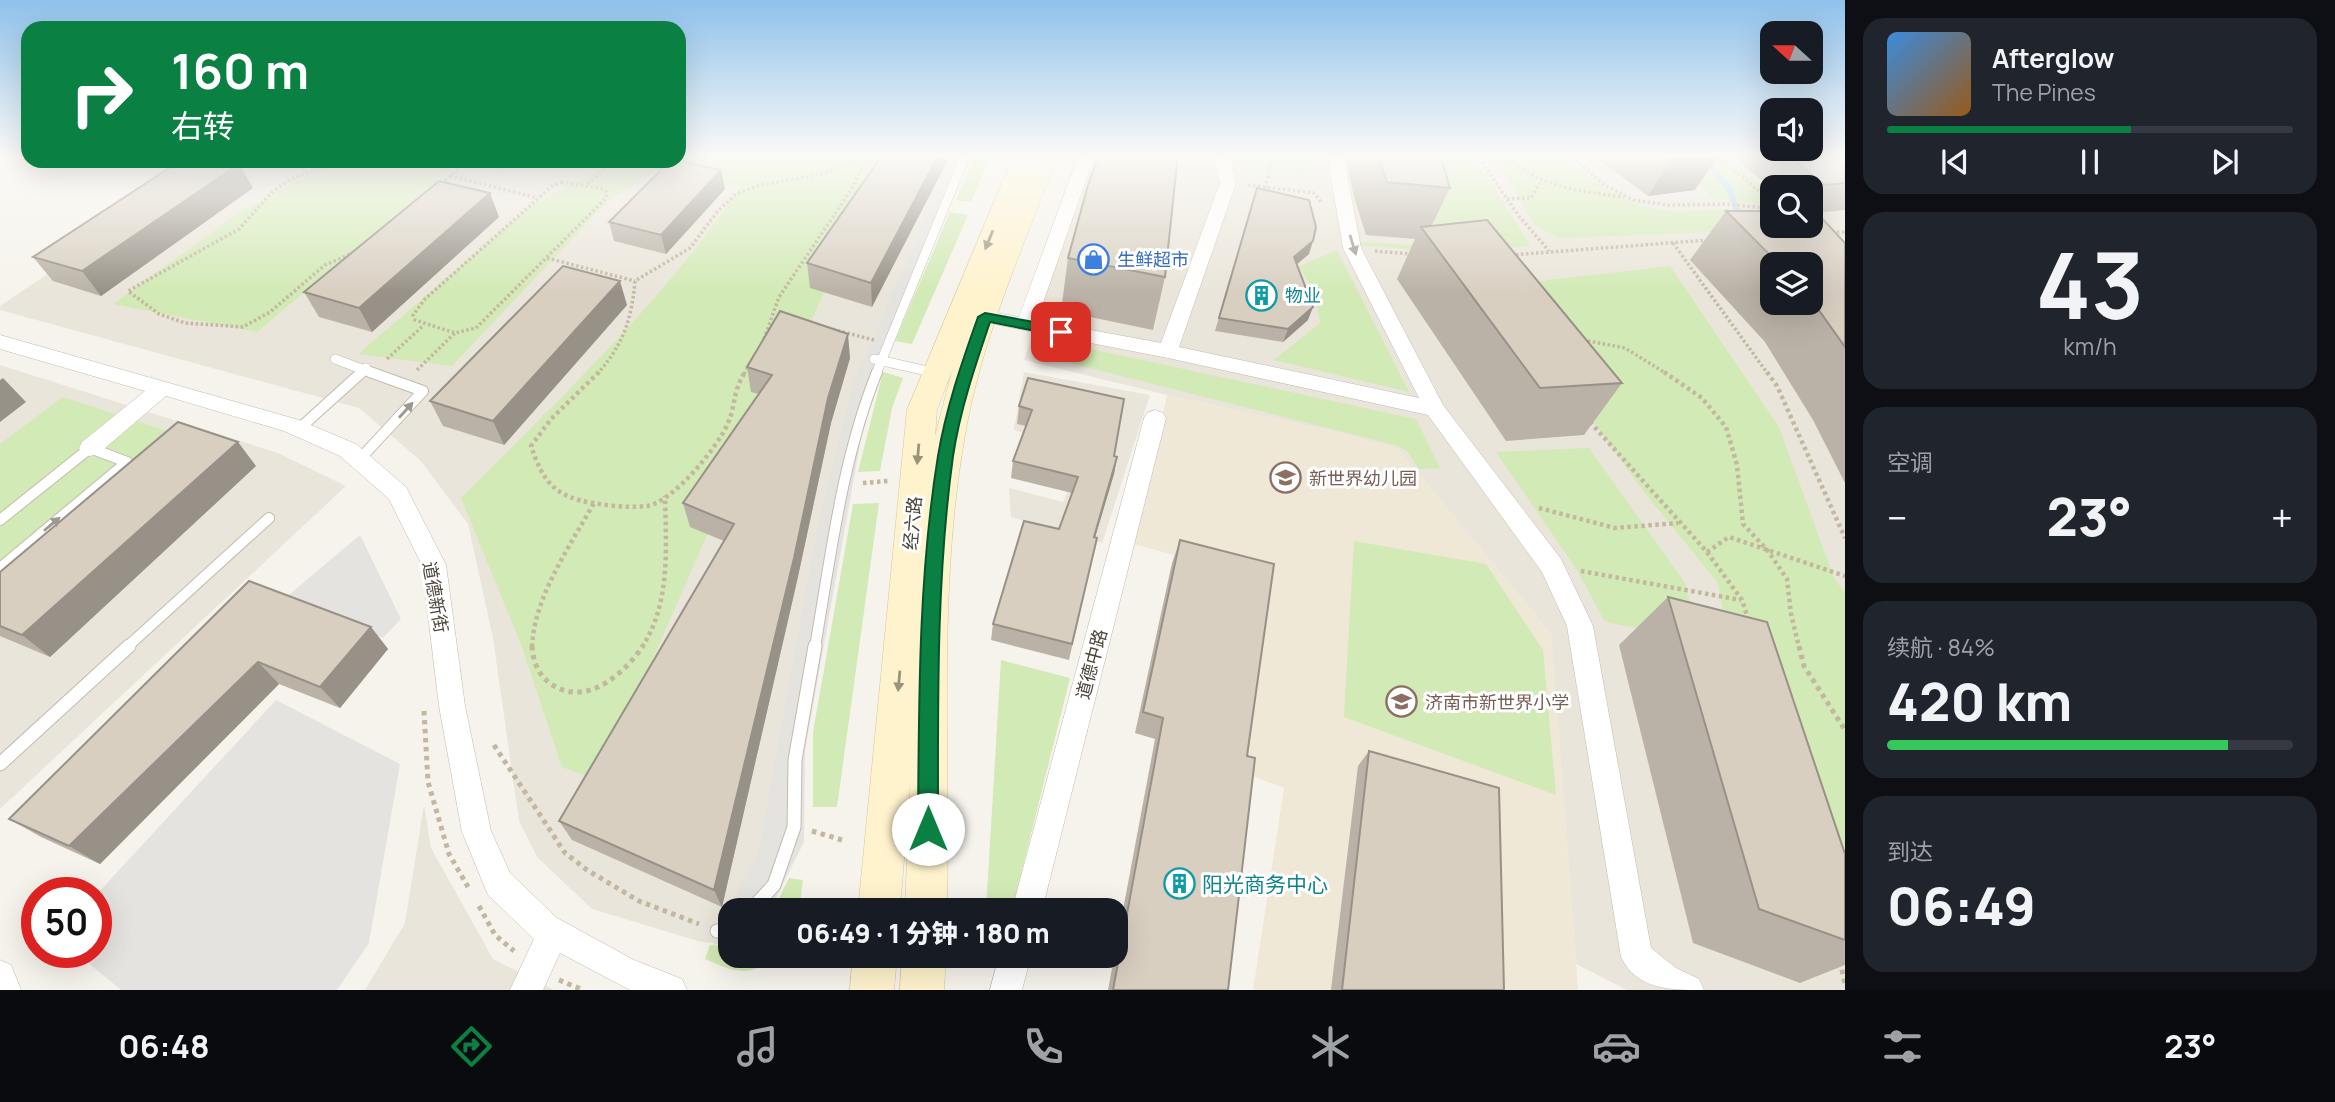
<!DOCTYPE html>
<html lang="zh">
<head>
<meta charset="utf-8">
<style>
	:root { --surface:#171b24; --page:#20242c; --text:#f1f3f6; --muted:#9ea1a6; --line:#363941; --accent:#0b8043 }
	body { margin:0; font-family:Manrope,"Noto Sans SC",sans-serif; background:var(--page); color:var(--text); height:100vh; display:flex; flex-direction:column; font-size:26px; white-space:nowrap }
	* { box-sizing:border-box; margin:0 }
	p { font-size:23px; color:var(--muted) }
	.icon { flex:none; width:38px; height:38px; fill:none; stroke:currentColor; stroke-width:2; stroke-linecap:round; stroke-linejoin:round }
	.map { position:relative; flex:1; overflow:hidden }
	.panel { display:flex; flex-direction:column; gap:18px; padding:18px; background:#0d0f14; width:490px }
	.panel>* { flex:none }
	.banner { position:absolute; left:21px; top:21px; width:665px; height:147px; border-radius:21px; box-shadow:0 7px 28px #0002; background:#0b8043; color:#fff; overflow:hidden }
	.needle { width:46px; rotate:291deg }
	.fabs { position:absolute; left:1760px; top:21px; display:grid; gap:14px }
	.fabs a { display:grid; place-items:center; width:63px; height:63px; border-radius:14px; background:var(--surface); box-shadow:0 7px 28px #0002; font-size:35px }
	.speed { position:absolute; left:21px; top:877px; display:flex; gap:14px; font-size:35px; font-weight:700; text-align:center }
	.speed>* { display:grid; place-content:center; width:91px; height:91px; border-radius:50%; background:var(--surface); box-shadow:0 7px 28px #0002; line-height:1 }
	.speed .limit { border:10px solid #d22; background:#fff; color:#111 }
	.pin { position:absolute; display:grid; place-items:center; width:60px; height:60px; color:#fff; margin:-30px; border-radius:14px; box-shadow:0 4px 10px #0006 }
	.me { position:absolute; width:77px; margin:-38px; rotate:0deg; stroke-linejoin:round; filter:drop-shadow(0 0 5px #0008) }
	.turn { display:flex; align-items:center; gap:24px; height:147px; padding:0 35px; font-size:32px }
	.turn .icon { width:91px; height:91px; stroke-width:2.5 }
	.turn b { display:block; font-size:49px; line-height:60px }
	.big { font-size:52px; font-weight:800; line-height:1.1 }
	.panel .tile { flex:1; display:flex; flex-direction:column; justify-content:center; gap:10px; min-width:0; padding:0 24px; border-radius:21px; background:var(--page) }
	.panel .dial { align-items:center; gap:0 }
	.dial b { font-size:91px; line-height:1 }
	.song { display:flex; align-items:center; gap:21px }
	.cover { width:84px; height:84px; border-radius:10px; background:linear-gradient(135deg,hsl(210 70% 55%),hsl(30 70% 35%)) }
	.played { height:7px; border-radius:4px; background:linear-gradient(90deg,var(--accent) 60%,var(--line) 60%) }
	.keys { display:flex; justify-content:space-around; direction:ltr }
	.heat { display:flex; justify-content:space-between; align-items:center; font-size:38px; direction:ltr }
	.charge { height:10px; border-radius:5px; background:linear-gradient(90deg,#34c759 84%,var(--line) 0) }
	.trip { position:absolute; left:718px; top:898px; width:410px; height:70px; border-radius:21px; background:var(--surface); box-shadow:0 7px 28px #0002; font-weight:800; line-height:70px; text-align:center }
	.menu { display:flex; height:112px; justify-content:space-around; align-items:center; background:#090b0e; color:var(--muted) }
	.menu .icon { width:49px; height:49px }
	.menu .active { color:var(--accent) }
	.menu b { font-size:32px; color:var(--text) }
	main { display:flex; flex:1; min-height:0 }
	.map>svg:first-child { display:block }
	.residential { fill:#eae5da; fill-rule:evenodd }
	.education { fill:#efe8d6 }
	.green { fill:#d2eab5 }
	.parking { fill:#e5e3e0 }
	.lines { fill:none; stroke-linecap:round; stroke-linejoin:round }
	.stream { stroke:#a9d4f2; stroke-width:6 }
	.lane-far2-casing { stroke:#c2bbae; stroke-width:10 }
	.lane-far1-casing { stroke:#c2bbae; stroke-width:12 }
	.lane-casing { stroke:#c2bbae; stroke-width:15 }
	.street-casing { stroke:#c2bbae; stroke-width:1 }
	.secondary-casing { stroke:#d6c79b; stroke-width:1 }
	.path-far2 { stroke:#c4b79f; stroke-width:3.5; stroke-dasharray:2.5 2.5; stroke-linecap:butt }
	.path-far1 { stroke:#c4b79f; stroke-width:4.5; stroke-dasharray:3.5 3.5; stroke-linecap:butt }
	.path { stroke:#c4b79f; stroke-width:5; stroke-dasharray:4.5 4.5; stroke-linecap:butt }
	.lane-far2 { stroke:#fff; stroke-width:9 }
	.lane-far1 { stroke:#fff; stroke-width:10 }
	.lane { stroke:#fff; stroke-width:13 }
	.street { fill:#fff; fill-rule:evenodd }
	.secondary { fill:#fff3cd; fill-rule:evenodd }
	.wall { fill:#bab2a6; fill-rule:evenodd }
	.shaded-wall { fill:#979187 }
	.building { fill:#d8cfc1; stroke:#979187; stroke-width:2 }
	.oneway { fill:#9c937c }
	.oneway2 { fill:#9c9892 }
	.route { fill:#0b8043; stroke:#07532c; stroke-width:2 }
	.labels { text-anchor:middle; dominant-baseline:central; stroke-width:6; stroke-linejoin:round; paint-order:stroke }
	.shop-label { font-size:18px; fill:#366cbe; stroke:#fff; text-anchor:start }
	.culture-label { font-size:18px; fill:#0d838f; stroke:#fff; text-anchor:start }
	.education-label { font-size:18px; fill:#785e54; stroke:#fff; text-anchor:start }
	.street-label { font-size:18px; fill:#4b4439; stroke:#fff }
	.near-culture-label { font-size:21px; fill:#0d838f; stroke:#fff; text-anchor:start }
</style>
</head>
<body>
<main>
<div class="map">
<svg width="1845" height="990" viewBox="0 0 1845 990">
	<rect width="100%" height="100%" fill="#f6f3ec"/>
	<path class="residential" d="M679 154H961L881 342 769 863 730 910 729 944 701 942 592 909 537 857 519 821 493 638 468 524 421 461 359 408 0 310V306L215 161H679Z
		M1092 154H1845V990H1627L1576 964 1551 634 1398 449 1340 433 1167 395 1024 360ZM1773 187H1811V226H1773ZM1773 264H1811V303H1773Z
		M0 365 278 453 346 486 0 809Z
		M1024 372 1150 395 1102 543 1011 517 1009 488 1063 502 1085 453 1014 430Z
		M424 805 431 848 493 959 554 990H365L405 923Z"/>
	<path class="education" d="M1167 395 1340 433 1398 449 1551 634 1578 990H1253L1284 788 1237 770 1269 582 1134 544Z"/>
	<path class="green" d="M679 154H886L808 328 715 517 599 781 562 767 522 647 461 498C559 399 664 301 741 186L659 169 609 200 452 366 358 354 532 205 594 173 607 161H679Z
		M975 154H991L971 202 956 200Z
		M1233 154H1307L1306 174 1235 166Z
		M1410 154H1470L1493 186 1530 246 1440 252 1358 245V242L1443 247Z
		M1489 154H1563C1596 184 1630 211 1676 211 1711 212 1737 204 1773 213V226L1796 229 1559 238 1534 225 1515 190Z
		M1659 154H1721L1773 196V207L1767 204 1715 199Z
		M331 161H516L505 172 455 165 257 332 113 304 239 213Z
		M950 212 968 215 912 344 895 341Z
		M1337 250 1409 392 1274 360 1320 323 1315 294 1299 266Z
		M1670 266 1779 427 1834 578 1845 593V911L1733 669 1718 583 1644 492 1496 286Z
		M1044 339 1416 419 1440 468 1419 469 1407 451 1395 445 1042 356Z
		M883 372 903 378 892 408 880 471 858 472Z
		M63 397 173 433 0 577V444Z
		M1589 448 1685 583 1700 640 1605 622 1577 570 1496 452Z
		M879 503 837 807H813V732L853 504Z
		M1354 541 1486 564 1543 650 1556 795 1344 717Z
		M1001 660 1070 678 1012 910H986Z
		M789 878 803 880 799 910H773Z
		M710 945 730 946V956H774C749 980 733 971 705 959Z"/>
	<path class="parking" d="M954 154H973L897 330 865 417 805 750 804 842 770 910H730V941L713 945 730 909 759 850 815 540 853 383Z
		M360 535 401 619 383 638 284 599Z
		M276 700 400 764 369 943 337 990H121L75 952H96V895Z"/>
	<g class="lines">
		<path class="stream" d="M1698 154 1729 188 1738 213"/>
		<defs>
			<path id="lane-far2" d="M335 359 375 374
				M874 359 936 373
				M360 374 366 368
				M876 374 966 154"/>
			<path id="lane-far1" d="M931 372 936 373
				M300 428 362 372
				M359 460 423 391 370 372
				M0 520 90 448 127 462 0 568
				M127 647 269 518
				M815 647C831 555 842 459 877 372"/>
			<path id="lane" d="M0 764 129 646
				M751 910 774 885 794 827 795 760 815 646
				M717 931 730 930"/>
			<path id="street" d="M1079 154H1095L1037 320 1161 343 1220 183 1213 154H1229L1236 183 1179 347 1419 398 1343 248 1327 154H1343L1361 248 1443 405 1561 559 1593 626 1651 948 1676 968 1699 979 1704 990C1670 990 1637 990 1621 957L1567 626 1542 572 1428 415 1168 358 978 321 975 317 978 313 985 311 1019 317Z
				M0 335 299 420 356 444 406 487 446 565 465 706 491 831 510 873 557 918 634 960 682 979 687 990H630L560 953 543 990H510L534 939 488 895 462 832 439 706 422 565 389 499 340 456 284 431 166 396 98 454 90 456 82 454 79 448 82 442 145 391 0 349Z
				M1155 410 1163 413 1166 418 1042 910H1012L1144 418 1147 413Z
				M999 956H1031L1022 990H990Z
				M0 960 11 965 21 990H0Z"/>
			<path id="secondary" d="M1014 154H1058C1026 241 986 328 968 419 936 580 951 747 947 910H905L910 782 900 910H858L907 410ZM952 371 935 436 937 410Z
				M853 956H897L894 990H850Z
				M902 956H946L944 990H900Z"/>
		</defs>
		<use href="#lane-far2" class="lane-far2-casing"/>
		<use href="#lane-far1" class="lane-far1-casing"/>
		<use href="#lane" class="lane-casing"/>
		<use href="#street" class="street-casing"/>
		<use href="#secondary" class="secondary-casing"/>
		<path class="path-far2" d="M1476 154 1519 216 1549 251
			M1503 154C1538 187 1578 191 1624 197
			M1568 154 1603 184 1633 200 1669 205 1726 204 1773 209
			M1715 154 1766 197 1772 209
			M336 161 291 179 272 192 239 229 128 291 159 314 185 323 243 327 270 312 325 265 355 252
			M450 176 538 198
			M561 182 603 189 607 192 606 198 476 328 455 333 415 320 413 315 425 299 551 187Z
			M441 184 466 161
			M588 184 613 161
			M1248 185 1314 193 1322 203
			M1265 188 1274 154
			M1507 199 1531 198 1540 183
			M1832 232H1845
			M1673 243 1768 374
			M1375 251 1411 254
			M1511 255 1708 240
			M547 258 635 281
			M828 328 874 340
			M764 339 779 297 851 190 868 154
			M1583 340 1625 348 1667 374
			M387 359 424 325
			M417 370 455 333
			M597 374C623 346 632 318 635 281L690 248 717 212 736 194 757 186 821 174 868 157
			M744 374 754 356"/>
		<path class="path-far1" d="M599 372 551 419 531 446C543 482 555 497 593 503 610 506 630 508 647 506 673 502 718 447 728 423 736 405 732 393 745 372
			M1664 372 1702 398 1726 427 1737 465 1743 524 1768 551 1787 579 1791 614 1799 647
			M1767 372 1777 386 1845 538
			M1590 422 1707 552 1742 600 1749 622
			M863 483 888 481
			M1539 508 1615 528 1678 523
			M1707 552 1729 537 1845 576
			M1581 571 1741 600
			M532 647C534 597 570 546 594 503
			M642 647C671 603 666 547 665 496"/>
		<path class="path" d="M532 646C533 661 538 675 551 684 586 708 624 674 643 646
			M1799 646 1804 666 1845 730
			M424 711 428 782 449 854 468 887
			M494 745 565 853 587 870 639 901 699 924
			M812 831 842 840
			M479 906 495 935 514 951
			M1840 961 1845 984
			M559 980 583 990"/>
		<use href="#lane-far2" class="lane-far2"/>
		<use href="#lane-far1" class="lane-far1"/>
		<use href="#lane" class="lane"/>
		<use href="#street" class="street"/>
		<use href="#secondary" class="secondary"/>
	</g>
	<path class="wall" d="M883 154 872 307 810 288 807 263Z
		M1345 154H1440L1450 188 1432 225 1622 383 1584 435 1506 441 1397 279 1415 239 1366 235 1354 197Z
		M1591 154H1719L1695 190 1648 196Z
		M1730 154H1828L1832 157 1845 156V210L1816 213 1845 243V483L1813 420 1765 342 1690 260 1726 211 1811 226V187H1773V190ZM1773 264H1811V303H1773Z
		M290 161H325L316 167Z
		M721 170 725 189 666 254 614 241 609 222Z
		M253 188 101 296 53 281 33 257Z
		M1257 188 1309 254 1297 264 1308 320 1283 342 1215 331Z
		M499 217 372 332 319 317 304 292Z
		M1068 258 1165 277 1153 330 1061 311Z
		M627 305 504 445 443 426 430 401Z
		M850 358 831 423 797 581 722 907 572 840 559 821 724 541 690 527 683 503 759 394 751 392 747 367Z
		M1028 378 1114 456 1117 457 1114 474 1095 537 1097 538 1069 660 991 640 993 624 1059 529 1072 493 1011 478 1013 461 1026 426 1017 424 1019 406Z
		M256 466 50 657 0 636V572Z
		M1180 540 1247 756 1228 990H1108L1155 739 1135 733 1172 563Z
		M249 581 371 627 388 649 340 708 279 684 100 864 41 837 9 819Z
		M1668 597 1845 940V965L1800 983 1693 943 1619 645Z
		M1369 751 1504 990H1331L1358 766Z"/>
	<path class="shaded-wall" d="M939 154H951L872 307 871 283Z
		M1675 154H1719L1695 190 1648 196Z
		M313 161H325L316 167Z
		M239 164 253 188 101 296 82 271Z
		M721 170 725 189 666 254 661 235Z
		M490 193 499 217 372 332 359 308Z
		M1313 241 1309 254 1290 270 1294 257Z
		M620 281 627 305 504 445 493 421Z
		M1313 307 1308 320 1283 342 1288 329Z
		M848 334 850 358 831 423 797 581 722 907 714 890 828 398Z
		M3 378 26 402 0 422V380Z
		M238 442 256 466 50 657 22 635Z
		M1117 457 1114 474 1090 554 1094 537Z
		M371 627 388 649 340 708 320 687Z
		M258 662 279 684 100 864 69 846Z"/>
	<path class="building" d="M883 154H939L871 283 807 263Z
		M1099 154H1178L1165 277 1068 258 1088 185Z
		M1377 154H1440L1450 188 1387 182Z
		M1786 154H1828L1832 157 1845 156V183L1825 185Z
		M180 161H227L239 164 82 271 33 257Z
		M670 161H679L721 170 661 235 609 222Z
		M439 181 490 193 359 308 304 292Z
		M1257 188 1309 200 1316 227 1313 241 1294 257 1313 307 1288 329 1219 318Z
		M1726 211H1773V226H1811L1812 211 1818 214 1845 243V347L1811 299V264H1779Z
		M1487 220 1622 383 1540 388 1421 227Z
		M563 266 620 281 493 421 430 401Z
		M780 311 848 334 828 398 794 558 714 890 559 821 734 524 683 503 772 375 747 367Z
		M1028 378 1124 399 1114 456 1117 457 1094 537 1097 538 1072 644 993 624 1024 521 1059 529 1078 477 1013 461 1032 410 1019 406Z
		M178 422 238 442 22 635 0 626V572Z
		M1180 540 1274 564 1247 756 1255 758 1228 990H1113L1163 718 1143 712Z
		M249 581 371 627 320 687 258 662 69 846 9 819Z
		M1668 597 1767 622 1845 854V940L1759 909Z
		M1369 751 1499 788 1504 990H1342Z"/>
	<defs><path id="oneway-solid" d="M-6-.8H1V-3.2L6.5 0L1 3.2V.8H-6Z" transform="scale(1.75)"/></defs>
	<g class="oneway">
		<use href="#oneway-solid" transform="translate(989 240) rotate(112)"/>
		<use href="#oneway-solid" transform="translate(918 454) rotate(95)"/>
		<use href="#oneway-solid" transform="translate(899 681) rotate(95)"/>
	</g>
	<g class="oneway2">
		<use href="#oneway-solid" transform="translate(1353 245) rotate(73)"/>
		<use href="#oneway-solid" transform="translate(406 410) rotate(-48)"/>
		<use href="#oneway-solid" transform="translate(52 524) rotate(-40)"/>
	</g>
	<linearGradient id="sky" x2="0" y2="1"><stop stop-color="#8fc1ec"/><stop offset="0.53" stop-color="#fbfaf6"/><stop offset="1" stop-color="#fbfaf6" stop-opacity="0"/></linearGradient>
	<rect width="1845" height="293" fill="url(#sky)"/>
	<path class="route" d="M985 313 1061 327 1068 332 1061 336 990 322C975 366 960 410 953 456 936 580 938 705 938 829L935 836 928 839 921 836 918 829C919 705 918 579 938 456 946 408 962 362 978 317Z"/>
	<defs>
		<symbol id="shop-ring" viewBox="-11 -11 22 22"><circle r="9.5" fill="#fff" stroke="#3f7fe0" stroke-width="1.5"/><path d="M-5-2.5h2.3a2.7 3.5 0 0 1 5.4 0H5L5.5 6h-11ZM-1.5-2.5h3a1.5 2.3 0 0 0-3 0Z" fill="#3f7fe0"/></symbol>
		<symbol id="building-ring" viewBox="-11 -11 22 22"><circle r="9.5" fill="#fff" stroke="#0f9aa8" stroke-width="1.5"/><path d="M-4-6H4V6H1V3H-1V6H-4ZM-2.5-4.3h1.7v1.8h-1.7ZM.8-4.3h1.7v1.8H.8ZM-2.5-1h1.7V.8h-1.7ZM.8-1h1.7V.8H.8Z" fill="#0f9aa8"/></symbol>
		<symbol id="school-ring" viewBox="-11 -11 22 22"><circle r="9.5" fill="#fff" stroke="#8d6e63" stroke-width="1.5"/><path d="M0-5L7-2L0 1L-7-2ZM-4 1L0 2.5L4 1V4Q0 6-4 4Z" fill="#8d6e63"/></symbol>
	</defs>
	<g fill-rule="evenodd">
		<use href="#shop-ring" x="1076" y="242" width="35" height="35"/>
		<use href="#building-ring" x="1244" y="278" width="35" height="35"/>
		<use href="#school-ring" x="1268" y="460" width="35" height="35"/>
		<use href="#school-ring" x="1384" y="684" width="35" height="35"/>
		<use href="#building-ring" x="1162" y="866" width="35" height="35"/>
	</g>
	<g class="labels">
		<g class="shop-label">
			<text x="1117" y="259">生鲜超市</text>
		</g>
		<g class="culture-label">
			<text x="1285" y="295">物业</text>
		</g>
		<g class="education-label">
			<text x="1309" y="478">新世界幼儿园</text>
			<text x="1425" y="702">济南市新世界小学</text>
		</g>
		<g class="street-label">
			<text transform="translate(912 523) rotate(-85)">经六路</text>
			<text transform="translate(436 597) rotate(80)">道德新街</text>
			<text transform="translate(1091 664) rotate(-75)">道德中路</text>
		</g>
		<g class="near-culture-label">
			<text x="1202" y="884">阳光商务中心</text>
		</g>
	</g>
</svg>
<div class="fabs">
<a><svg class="needle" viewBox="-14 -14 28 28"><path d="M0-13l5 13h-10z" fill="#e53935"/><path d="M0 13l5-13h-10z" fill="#9ea1a6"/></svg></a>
<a><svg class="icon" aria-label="sound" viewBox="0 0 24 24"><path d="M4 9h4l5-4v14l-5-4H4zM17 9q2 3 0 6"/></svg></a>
<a><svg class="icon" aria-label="search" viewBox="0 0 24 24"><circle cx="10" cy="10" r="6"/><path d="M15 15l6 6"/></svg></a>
<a><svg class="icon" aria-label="layers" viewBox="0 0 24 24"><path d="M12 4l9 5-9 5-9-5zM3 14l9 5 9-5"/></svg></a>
</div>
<div class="speed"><div class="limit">50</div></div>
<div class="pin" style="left:1061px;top:332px;background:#d93025"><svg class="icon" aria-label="arrive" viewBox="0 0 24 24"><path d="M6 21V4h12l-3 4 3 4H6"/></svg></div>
<svg class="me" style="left:928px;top:829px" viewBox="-20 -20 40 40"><circle r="19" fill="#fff"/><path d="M0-13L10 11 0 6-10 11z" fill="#0b8043"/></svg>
<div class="trip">06:49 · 1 分钟 · 180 m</div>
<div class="banner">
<div class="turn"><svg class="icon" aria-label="right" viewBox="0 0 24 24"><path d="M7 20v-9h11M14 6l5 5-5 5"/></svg><div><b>160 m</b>右转</div></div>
</div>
</div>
<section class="panel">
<div class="tile">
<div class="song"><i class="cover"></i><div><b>Afterglow</b><p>The Pines</p></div></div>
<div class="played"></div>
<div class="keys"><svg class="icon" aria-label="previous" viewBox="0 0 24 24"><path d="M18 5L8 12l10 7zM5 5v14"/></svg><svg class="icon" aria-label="pause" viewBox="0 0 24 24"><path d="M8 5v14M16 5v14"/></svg><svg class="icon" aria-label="next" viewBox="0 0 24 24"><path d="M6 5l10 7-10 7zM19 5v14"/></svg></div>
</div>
<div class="tile dial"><b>43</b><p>km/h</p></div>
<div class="tile"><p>空调</p>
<div class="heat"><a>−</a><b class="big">23°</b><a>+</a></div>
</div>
<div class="tile"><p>续航 · 84%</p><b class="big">420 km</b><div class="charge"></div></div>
<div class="tile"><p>到达</p><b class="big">06:49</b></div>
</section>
</main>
<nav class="menu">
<b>06:48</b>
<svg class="icon active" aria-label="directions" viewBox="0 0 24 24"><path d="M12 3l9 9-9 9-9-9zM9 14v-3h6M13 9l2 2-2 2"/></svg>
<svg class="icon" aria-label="music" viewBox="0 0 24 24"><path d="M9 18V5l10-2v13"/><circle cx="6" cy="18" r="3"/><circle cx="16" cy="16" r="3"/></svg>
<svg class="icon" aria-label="phone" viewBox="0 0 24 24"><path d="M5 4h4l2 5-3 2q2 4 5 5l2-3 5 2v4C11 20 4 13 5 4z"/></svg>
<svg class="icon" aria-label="climate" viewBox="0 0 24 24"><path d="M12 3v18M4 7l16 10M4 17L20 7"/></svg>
<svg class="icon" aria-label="car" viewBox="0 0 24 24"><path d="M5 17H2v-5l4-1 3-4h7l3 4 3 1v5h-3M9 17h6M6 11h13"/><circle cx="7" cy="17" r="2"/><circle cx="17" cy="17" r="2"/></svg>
<svg class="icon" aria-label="filters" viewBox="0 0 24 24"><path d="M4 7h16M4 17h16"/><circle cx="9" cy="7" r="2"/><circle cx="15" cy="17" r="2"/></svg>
<b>23°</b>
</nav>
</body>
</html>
